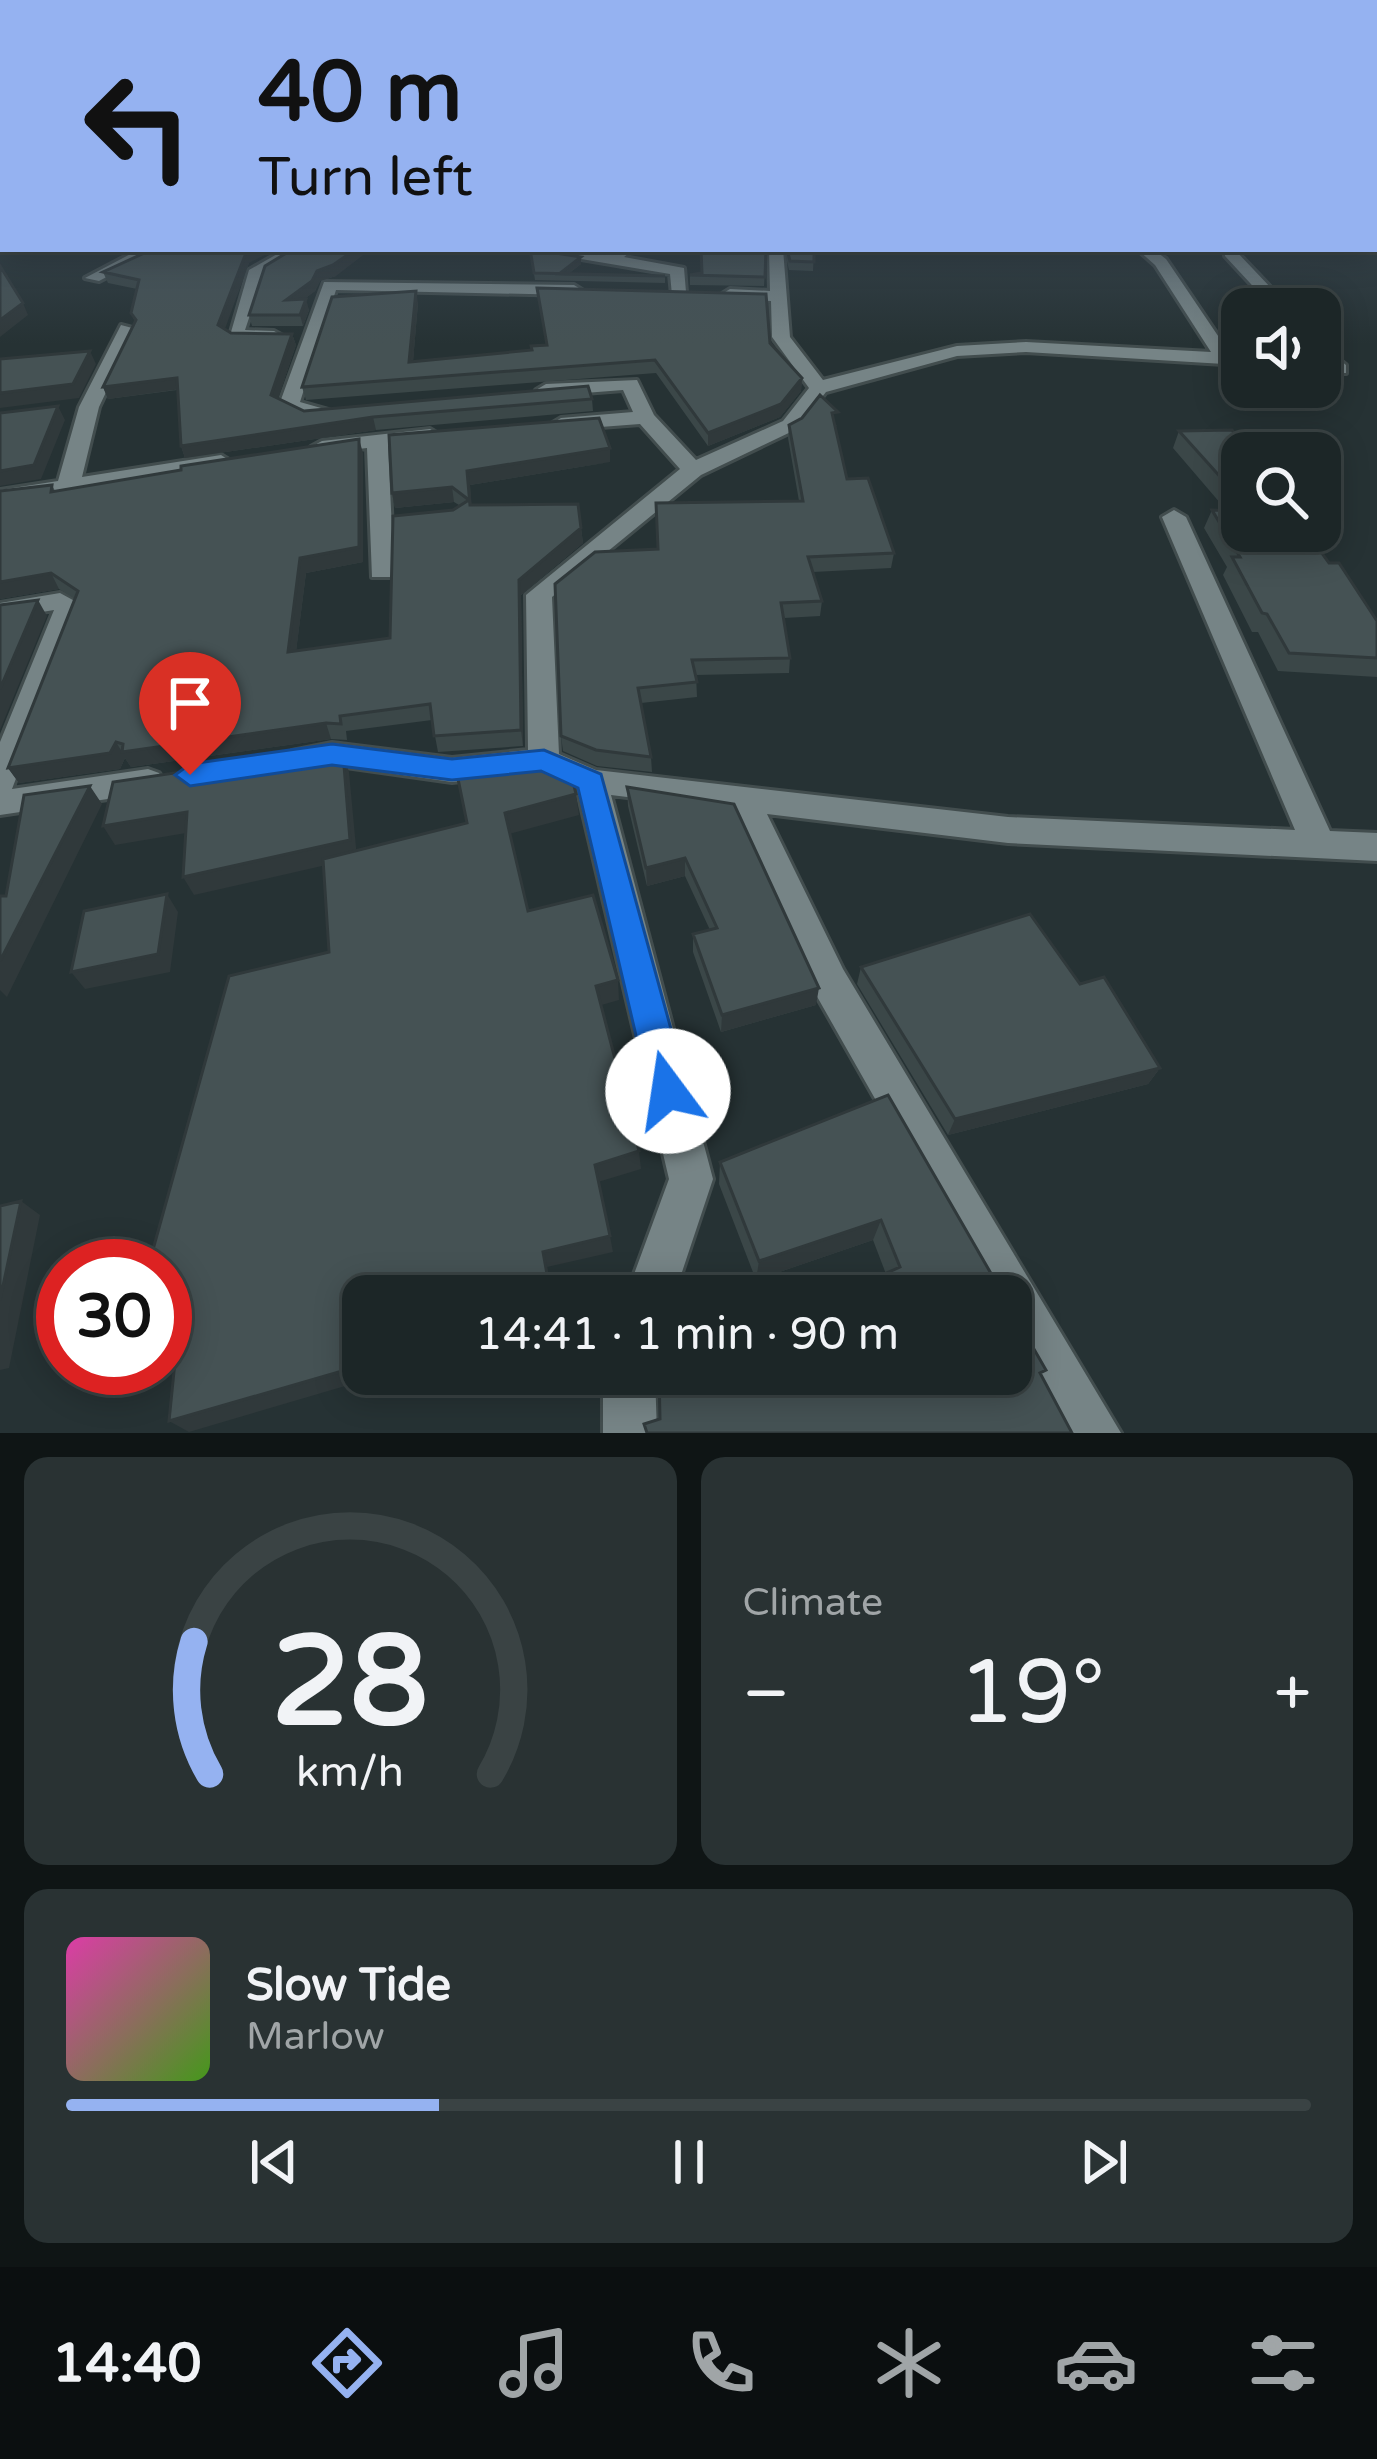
<!DOCTYPE html>
<html lang="en">
<head>
<meta charset="utf-8">
<style>
	:root { --surface:#1c2627; --page:#293233; --text:#f1f3f6; --muted:#a0a5a7; --line:#3a4344; --accent:#95b2f1 }
	body { margin:0; font-family:"Varela Round",sans-serif; background:var(--page); color:var(--text); height:100vh; display:flex; flex-direction:column; font-size:45px; white-space:nowrap }
	* { box-sizing:border-box; margin:0 }
	p { font-size:39px; color:var(--muted) }
	.icon { flex:none; width:66px; height:66px; fill:none; stroke:currentColor; stroke-width:2; stroke-linecap:round; stroke-linejoin:round }
	.map { position:relative; height:1433px; overflow:hidden }
	.sheet { display:flex; flex-direction:column; gap:24px; padding:24px; background:#0f1515; flex:1 }
	.sheet>* { flex:none }
	.hud { position:absolute; left:0px; top:0px; width:1377px; height:252px; box-shadow:0 6px 30px #0003,0 0 0 3px var(--line); background:#95b2f1; color:#111; overflow:hidden }
	.controls { position:absolute; left:1221px; top:288px; display:grid; gap:24px }
	.controls a { display:grid; place-items:center; width:120px; height:120px; border-radius:24px; background:var(--surface); box-shadow:0 6px 30px #0003,0 0 0 3px var(--line); font-size:60px }
	.speed { position:absolute; left:36px; top:1239px; display:flex; gap:24px; font-size:60px; font-weight:700; text-align:center }
	.speed>* { display:grid; place-content:center; width:156px; height:156px; border-radius:50%; background:var(--surface); box-shadow:0 6px 30px #0003,0 0 0 3px var(--line); line-height:1 }
	.speed .limit { border:18px solid #d22; background:#fff; color:#111 }
	.pin { position:absolute; display:grid; place-items:center; width:102px; height:102px; color:#fff; margin:-123px -51px; border-radius:50% 50% 50% 0; rotate:-45deg; box-shadow:0 0 12px #0007 }
	.pin .icon { rotate:45deg }
	.me { position:absolute; width:132px; margin:-66px; rotate:346deg; stroke-linejoin:round; filter:drop-shadow(0 0 9px #0008) }
	.turn { display:flex; align-items:center; gap:42px; height:252px; padding:0 60px; font-size:54px }
	.turn .icon { width:156px; height:156px; stroke-width:2.5 }
	.turn b { display:block; font-size:84px; line-height:102px }
	.big { font-size:90px; font-weight:600; line-height:1.1 }
	.sheet .tile { flex:1; display:flex; flex-direction:column; justify-content:center; gap:18px; min-width:0; padding:0 42px; border-radius:24px; background:var(--page) }
	.sheet .dial { align-items:center; gap:0 }
	.dial svg { height:312px; overflow:visible; fill:none; stroke:var(--line); stroke-width:7; stroke-linecap:round; text-anchor:middle }
	.dial text { fill:var(--text); stroke:none }
	.song { display:flex; align-items:center; gap:36px }
	.cover { width:144px; height:144px; border-radius:18px; background:linear-gradient(135deg,hsl(320 70% 55%),hsl(100 70% 35%)) }
	.played { height:12px; border-radius:6px; background:linear-gradient(90deg,var(--accent) 30%,var(--line) 30%) }
	.keys { display:flex; justify-content:space-around; direction:ltr }
	.heat { display:flex; justify-content:space-between; align-items:center; font-size:66px; direction:ltr }
	.sheet .tiles { flex:1; display:grid; gap:24px; grid-template-columns:1fr 1fr }
	.tile:last-child { grid-column:span 2 }
	.trip { position:absolute; left:342px; top:1275px; width:690px; height:120px; border-radius:24px; background:var(--surface); box-shadow:0 6px 30px #0003,0 0 0 3px var(--line); font-weight:600; line-height:120px; text-align:center }
	.menu { display:flex; height:192px; justify-content:space-around; align-items:center; background:#0b0f10; color:var(--muted) }
	.menu .icon { width:84px; height:84px }
	.menu .active { color:var(--accent) }
	.menu b { font-size:54px; color:var(--text) }
	.map>svg:first-child { display:block }
	.lines { fill:none; stroke-linecap:round; stroke-linejoin:round }
	.street-casing { stroke:#424d4e; stroke-width:6 }
	.secondary-casing { stroke:#424d4e; stroke-width:6 }
	.street { fill:#768486; fill-rule:evenodd }
	.secondary { fill:#768486; fill-rule:evenodd }
	.wall { fill:#3b4748 }
	.shaded-wall { fill:#30393b }
	.building { fill:#455254; stroke:#30393b; stroke-width:3 }
	.route { fill:#1a73e8; stroke:#114b97; stroke-width:3 }
</style>
</head>
<body>
<div class="map">
<svg width="1377" height="1433" viewBox="0 0 1377 1433">
	<rect width="100%" height="100%" fill="#263234"/>
	<g class="lines">
		<defs>
			<path id="street" d="M0 187H3V195H0Z
				M140 249H159L99 281 85 278Z
				M286 249H304L264 273 245 330 274 331 283 336 274 341 229 339 249 270Z
				M522 249 607 254 634 249 624 257 684 268 686 292 672 295 670 274Z
				M769 249H783L790 337 823 380 957 346 1026 342 1211 352 1155 265 1137 249H1153L1166 259 1233 358 1224 364 1026 352 957 356 826 392 797 429 701 475 552 597 559 754 596 770 1008 817 1295 830 1162 517 1174 510 1186 517 1330 831 1377 833V861L1008 843 767 814 843 969 1121 1433H1065L1011 1338V1296H987L815 993 732 810 611 795 713 1179 674 1296H626L669 1179 577 788 541 772 452 782 332 765 303 770 292 767 287 759 292 751 332 743 452 758 528 750 526 595 680 469 640 424 561 430 551 424 561 418 633 412 623 390 546 396 536 390 546 384 637 380 654 415 696 460 783 421 809 388 772 337 771 301 730 299 722 294 730 289 770 291Z
				M1225 250H1235L1291 309H1274L1225 256Z
				M324 282 574 285 582 290 574 295 336 290 300 402 335 412 309 419 279 405Z
				M121 325 136 329 99 407 82 477 221 455 232 462 221 469 0 504V490L58 481 79 407Z
				M1320 344 1346 365V373H1332L1320 360Z
				M430 429 440 435 437 439 388 446 394 572 390 577H372L367 448 322 453 311 447 322 441Z
				M60 593 82 605 12 789 148 769 159 773 164 781 159 789 148 793 0 815V742L54 610 0 619V603Z
				M603 1374H655L657 1433H603Z"/>
			<path id="secondary" d="M3 207V216L0 217V208Z
				M0 233H3L0 242Z"/>
		</defs>
		<use href="#street" class="street-casing"/>
		<use href="#secondary" class="secondary-casing"/>
		<use href="#street" class="street"/>
		<use href="#secondary" class="secondary"/>
	</g>
	<path class="wall" d="M293 249 336 276 320 281 315 291 304 299 309 310 303 326H252L249 315Z
		M530 249 581 264 568 274 665 276V283L535 280Z
		M766 249 764 286 690 285V275L702 273Z
		M784 249H814L813 271 789 270Z
		M249 263 224 329 231 333 292 334 296 345 278 398 304 411 592 399 593 411 376 430 185 458 181 446 177 390 108 399 103 387 135 322 131 313 137 289 108 283 103 272Z
		M418 303 413 361 770 343 802 378 801 391 780 417 708 446 656 373 306 400 302 387Z
		M789 425H837L835 426 847 479 894 553 891 568 813 572 822 601 820 616 784 618 790 658 789 673 696 675 697 697 641 703 651 757 652 772 597 766 563 751 561 736 799 501 788 438Z
		M1179 431 1242 453V531L1329 563 1377 621V677L1278 671 1258 632H1252L1223 575 1227 567 1204 528 1212 510 1227 511 1173 448Z
		M363 453V562L306 573 296 651 390 638 453 510 459 505 454 502 395 508 392 493 610 462 470 485 471 505 581 528 583 543 521 595 523 746 438 752 432 720 346 731 347 740 331 739 131 767 125 758 120 769 19 783 8 768 75 599 59 589 0 599 52 485 55 491Z
		M627 787 816 1005 721 1032 693 952V934L710 930 685 876 647 886 628 806Z
		M861 967 1080 984 1160 1068 1148 1084 948 1135 857 984Z
		M888 1095 1004 1296 886 1274 873 1240 756 1280 719 1184 720 1162Z"/>
	<path class="shaded-wall" d="M254 249H276L249 263 222 337 218 325 246 253Z
		M356 249H371L336 276 320 281 315 291 289 311 286 300 317 271Z
		M581 257V264L568 274H559Z
		M416 291 418 303 412 374 409 362Z
		M306 299 309 310 303 326 300 315Z
		M23 303 28 315 0 337V320Z
		M292 334 296 345 275 407 271 395Z
		M90 351 96 364 79 398 0 408V393Z
		M177 378 181 389 108 399 103 387Z
		M802 378 801 391 780 417 708 446V433Z
		M58 406 65 420 41 479 0 486V471Z
		M373 417 376 430 185 458 181 446Z
		M359 439 363 453V562L306 573 294 668 288 652 300 558Z
		M610 448V462L470 485 473 520 467 471Z
		M452 487 454 502 395 508 392 493Z
		M581 528 583 543 521 595 523 746 521 730 519 580Z
		M51 573 59 589 0 599V582Z
		M38 600 47 616 0 730V689Z
		M326 723 331 739 131 767 125 758 120 769 19 783 8 768 116 742 122 752Z
		M343 753 349 772 357 858 194 895 183 877Z
		M90 786 102 804 7 997 0 990V961Z
		M576 794 579 815 509 834 505 813Z
		M187 812 198 831 115 845 103 826Z
		M685 858V876L647 886 646 868Z
		M167 894 178 912 170 972 85 989 71 972Z
		M618 980 619 1000 598 1006 596 986Z
		M819 988 816 1005 721 1032 722 1015Z
		M1160 1068 1148 1084 948 1135 955 1119Z
		M639 1151 641 1169 598 1182 595 1165Z
		M21 1201 40 1215 9 1368 0 1370V1300Z
		M881 1220 873 1240 756 1280 759 1261Z
		M610 1236 613 1252 547 1267 553 1296H551L543 1252Z
		M182 1291 199 1305 165 1314V1295Z
		M363 1365V1374H386L189 1432 169 1421Z
		M434 1374H479L417 1395 406 1383Z"/>
	<path class="building" d="M0 143H3V181L2 174H0Z
		M153 249H254L246 253 218 325 231 333 292 334 271 395 304 411 588 386 592 399 373 417 181 446 177 378 103 387 136 320 131 313 139 280 103 272Z
		M293 249H356L333 265 317 271 312 281 286 300 306 299 300 315H249L265 266Z
		M530 249 581 257 559 274 665 276 534 273Z
		M701 249H766L765 277 690 275 702 273Z
		M787 249H814V262L790 261Z
		M0 266 23 303 0 320Z
		M537 288 766 294 770 343 802 378 781 404 708 433 655 360 302 387 332 297 416 291 409 362 532 350 531 346 547 345Z
		M90 351 73 384 0 393V359Z
		M820 395 838 412 832 413 847 479 868 478 894 553 808 557 822 601 781 603 790 658 692 660 697 682 638 688 651 757 596 750 561 736 555 584 595 552 658 549 656 503 803 501 789 425 802 418Z
		M58 406 34 465 0 471V413Z
		M599 418 610 448 467 471 470 505 578 504 581 528 519 580 521 730 434 736 430 704 340 716 341 724 326 723 122 752 123 744 116 742 110 753 8 768 78 591 51 573 0 582V491L52 485 51 492 181 470V466L359 439V547L300 558 288 652 390 638 393 516 453 510 469 500 452 487 392 493 389 435Z
		M1232 430 1249 453H1242V501L1179 431Z
		M1212 510 1242 511V531H1306L1329 563H1339L1377 621V658L1289 653 1267 614 1262 613 1232 557H1240Z
		M38 600 0 689V605Z
		M325 751 343 753 350 840 183 877 187 812 103 826 113 782Z
		M537 755 570 770 576 794 505 813 528 911 593 895 618 980 596 986 639 1151 595 1165 610 1236 543 1252 551 1296H363V1365L169 1421 182 1291 165 1295V1266H151L152 1253 229 976 329 952 323 859 467 823 455 764Z
		M90 786 0 961V896H6L24 795Z
		M627 787 734 804 819 988 722 1015 693 934 717 928 685 858 646 868Z
		M167 894 158 954 71 972 84 911Z
		M1030 914 1080 984 1104 977 1160 1068 955 1119 861 967Z
		M888 1095 1004 1296H835L900 1267 881 1220 759 1261 720 1162Z
		M21 1201 0 1300V1206Z
		M1011 1309 1046 1370 1040 1373 1072 1433H647L644 1424 660 1419 659 1374H1011Z
		M406 1374H434L406 1383Z"/>
	<linearGradient id="sky" x2="0" y2="1"><stop stop-color="#151c1d"/><stop offset="0.42" stop-color="#414f5c"/><stop offset="1" stop-color="#414f5c" stop-opacity="0"/></linearGradient>
	<rect width="1377" height="344" fill="url(#sky)"/>
	<path class="route" d="M332 744 452 759 544 750 601 774 688 1091 682 1104 668 1109 655 1104 649 1091 578 788 541 771 452 780 332 765 190 786 175 775 190 764Z"/>
</svg>
<div class="controls">
<a><svg class="icon" aria-label="sound" viewBox="0 0 24 24"><path d="M4 9h4l5-4v14l-5-4H4zM17 9q2 3 0 6"/></svg></a>
<a><svg class="icon" aria-label="search" viewBox="0 0 24 24"><circle cx="10" cy="10" r="6"/><path d="M15 15l6 6"/></svg></a>
</div>
<div class="speed"><div class="limit">30</div></div>
<div class="pin" style="left:190px;top:775px;background:#d93025"><svg class="icon" aria-label="arrive" viewBox="0 0 24 24"><path d="M6 21V4h12l-3 4 3 4H6"/></svg></div>
<svg class="me" style="left:668px;top:1091px" viewBox="-20 -20 40 40"><circle r="19" fill="#fff"/><path d="M0-13L10 11 0 6-10 11z" fill="#1a73e8"/></svg>
<div class="trip">14:41 · 1 min · 90 m</div>
<div class="hud">
<div class="turn"><svg class="icon" aria-label="left" viewBox="0 0 24 24"><path d="M17 20v-9H6M10 6l-5 5 5 5"/></svg><div><b>40 m</b>Turn left</div></div>
</div>
</div>
<section class="sheet">
<div class="tiles">
<div class="tile dial"><svg viewBox="0 0 100 80">
<path d="M14 69A42 42 0 1 1 86 69"/>
<path d="M14 69A42 42 0 0 1 10 35" stroke="#95b2f1"/>
<text x="50" y="56" font-size="32" font-weight="700">28</text>
<text x="50" y="72" font-size="11">km/h</text>
</svg></div>
<div class="tile"><p>Climate</p>
<div class="heat"><a>−</a><b class="big">19°</b><a>+</a></div>
</div>
<div class="tile">
<div class="song"><i class="cover"></i><div><b>Slow Tide</b><p>Marlow</p></div></div>
<div class="played"></div>
<div class="keys"><svg class="icon" aria-label="previous" viewBox="0 0 24 24"><path d="M18 5L8 12l10 7zM5 5v14"/></svg><svg class="icon" aria-label="pause" viewBox="0 0 24 24"><path d="M8 5v14M16 5v14"/></svg><svg class="icon" aria-label="next" viewBox="0 0 24 24"><path d="M6 5l10 7-10 7zM19 5v14"/></svg></div>
</div>
</div>
</section>
<nav class="menu">
<b>14:40</b>
<svg class="icon active" aria-label="directions" viewBox="0 0 24 24"><path d="M12 3l9 9-9 9-9-9zM9 14v-3h6M13 9l2 2-2 2"/></svg>
<svg class="icon" aria-label="music" viewBox="0 0 24 24"><path d="M9 18V5l10-2v13"/><circle cx="6" cy="18" r="3"/><circle cx="16" cy="16" r="3"/></svg>
<svg class="icon" aria-label="phone" viewBox="0 0 24 24"><path d="M5 4h4l2 5-3 2q2 4 5 5l2-3 5 2v4C11 20 4 13 5 4z"/></svg>
<svg class="icon" aria-label="climate" viewBox="0 0 24 24"><path d="M12 3v18M4 7l16 10M4 17L20 7"/></svg>
<svg class="icon" aria-label="car" viewBox="0 0 24 24"><path d="M5 17H2v-5l4-1 3-4h7l3 4 3 1v5h-3M9 17h6M6 11h13"/><circle cx="7" cy="17" r="2"/><circle cx="17" cy="17" r="2"/></svg>
<svg class="icon" aria-label="filters" viewBox="0 0 24 24"><path d="M4 7h16M4 17h16"/><circle cx="9" cy="7" r="2"/><circle cx="15" cy="17" r="2"/></svg>
</nav>
</body>
</html>
